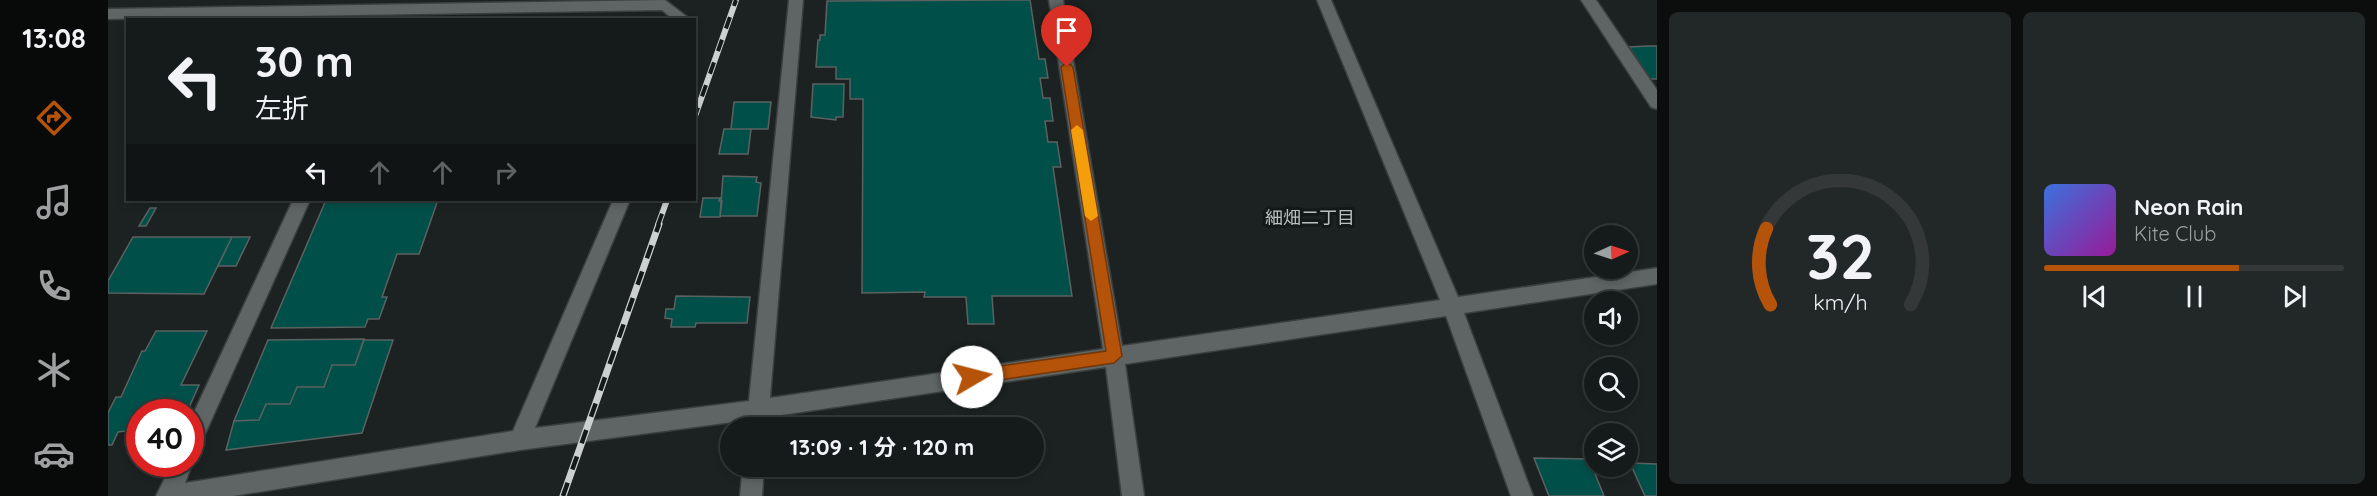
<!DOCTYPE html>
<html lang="ja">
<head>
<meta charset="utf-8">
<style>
	:root { --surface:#151a1a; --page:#222727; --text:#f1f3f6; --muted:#9da1a2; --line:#343839; --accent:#b45309 }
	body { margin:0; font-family:Quicksand,"Noto Sans JP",sans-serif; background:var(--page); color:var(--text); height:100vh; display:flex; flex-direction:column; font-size:22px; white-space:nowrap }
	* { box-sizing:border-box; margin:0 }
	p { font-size:20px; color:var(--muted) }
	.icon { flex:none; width:33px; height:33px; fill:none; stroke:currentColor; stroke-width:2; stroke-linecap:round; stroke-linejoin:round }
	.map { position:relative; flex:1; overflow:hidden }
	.drawer { display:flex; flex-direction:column; gap:12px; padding:12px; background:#0c0e0e; width:720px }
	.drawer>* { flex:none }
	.banner { position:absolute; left:18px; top:18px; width:570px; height:183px; border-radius:0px; box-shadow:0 3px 9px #0003,0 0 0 2px var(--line); background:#151a1a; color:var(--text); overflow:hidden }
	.needle { width:39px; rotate:87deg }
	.tools { position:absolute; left:1476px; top:225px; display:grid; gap:12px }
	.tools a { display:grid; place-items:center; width:54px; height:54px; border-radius:50%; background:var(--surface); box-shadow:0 3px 9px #0003,0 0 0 2px var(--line); font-size:30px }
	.speed { position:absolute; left:18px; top:399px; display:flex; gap:12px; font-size:30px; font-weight:700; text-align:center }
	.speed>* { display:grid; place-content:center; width:78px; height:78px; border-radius:50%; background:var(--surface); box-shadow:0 3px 9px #0003,0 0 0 2px var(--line); line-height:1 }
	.speed .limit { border:9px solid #d22; background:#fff; color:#111 }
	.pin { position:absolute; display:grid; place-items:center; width:51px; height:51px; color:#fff; margin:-62px -26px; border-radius:50% 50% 50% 0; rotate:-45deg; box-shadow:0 0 6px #0007 }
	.pin .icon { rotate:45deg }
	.me { position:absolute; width:66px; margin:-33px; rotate:82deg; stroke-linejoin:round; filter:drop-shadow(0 0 4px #0008) }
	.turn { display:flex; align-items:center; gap:21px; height:126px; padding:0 30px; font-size:27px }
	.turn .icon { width:78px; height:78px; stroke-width:2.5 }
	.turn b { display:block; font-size:42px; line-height:51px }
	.lanes { display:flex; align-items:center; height:57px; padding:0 30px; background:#0003; justify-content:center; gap:30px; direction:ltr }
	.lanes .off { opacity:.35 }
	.drawer .tile { flex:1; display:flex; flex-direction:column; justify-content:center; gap:9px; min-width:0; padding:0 21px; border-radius:9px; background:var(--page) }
	.drawer .dial { align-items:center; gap:0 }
	.dial svg { height:156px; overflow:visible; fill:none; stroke:var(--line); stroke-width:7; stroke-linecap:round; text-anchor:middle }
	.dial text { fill:var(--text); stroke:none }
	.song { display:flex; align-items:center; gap:18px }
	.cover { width:72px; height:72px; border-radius:9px; background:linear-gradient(135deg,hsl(220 70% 55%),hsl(300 70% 35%)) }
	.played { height:6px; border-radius:3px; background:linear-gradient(90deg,var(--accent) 65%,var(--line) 65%) }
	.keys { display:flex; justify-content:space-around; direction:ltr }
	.drawer .tiles { flex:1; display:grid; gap:12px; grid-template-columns:repeat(2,1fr) }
	.trip { position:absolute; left:612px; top:417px; width:324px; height:60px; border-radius:30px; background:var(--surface); box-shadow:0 3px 9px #0003,0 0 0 2px var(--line); font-weight:700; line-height:60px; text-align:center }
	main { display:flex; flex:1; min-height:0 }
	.tab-bar { display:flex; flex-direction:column; width:108px; justify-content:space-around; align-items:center; background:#080a0a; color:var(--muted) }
	.tab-bar .icon { width:42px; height:42px }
	.tab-bar .on { color:var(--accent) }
	.tab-bar b { font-size:27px; color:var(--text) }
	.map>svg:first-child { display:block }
	.building { fill:#004f49; stroke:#5b6261; stroke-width:1.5 }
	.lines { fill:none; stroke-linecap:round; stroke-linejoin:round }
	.minor-casing { stroke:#3a3f3e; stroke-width:3 }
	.minor { fill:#5e6564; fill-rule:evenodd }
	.rail-far1-casing { stroke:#ccd1d0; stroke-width:6 }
	.rail-casing { stroke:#ccd1d0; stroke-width:7 }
	.rail-far1 { stroke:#131918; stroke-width:4; stroke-dasharray:12; stroke-linecap:butt }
	.rail { stroke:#131918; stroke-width:4.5; stroke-dasharray:14; stroke-linecap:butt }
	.route { fill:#b45309; stroke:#753606; stroke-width:1.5 }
	.slow { fill:#f59e0b }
	.labels { text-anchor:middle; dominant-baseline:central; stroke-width:6; stroke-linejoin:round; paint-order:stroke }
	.neighbourhood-label { font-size:18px; fill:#b8c0bf; stroke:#131918 }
</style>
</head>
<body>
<main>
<nav class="tab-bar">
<b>13:08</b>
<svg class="icon on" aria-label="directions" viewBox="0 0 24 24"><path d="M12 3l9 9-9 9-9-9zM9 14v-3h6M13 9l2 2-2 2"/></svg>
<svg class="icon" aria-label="music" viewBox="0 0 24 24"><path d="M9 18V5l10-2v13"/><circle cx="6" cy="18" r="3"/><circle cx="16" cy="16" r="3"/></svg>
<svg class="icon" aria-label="phone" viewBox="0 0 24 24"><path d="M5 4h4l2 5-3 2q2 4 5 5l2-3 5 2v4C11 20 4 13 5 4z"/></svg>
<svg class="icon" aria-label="climate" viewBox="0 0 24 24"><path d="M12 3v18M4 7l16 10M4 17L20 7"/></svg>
<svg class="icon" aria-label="car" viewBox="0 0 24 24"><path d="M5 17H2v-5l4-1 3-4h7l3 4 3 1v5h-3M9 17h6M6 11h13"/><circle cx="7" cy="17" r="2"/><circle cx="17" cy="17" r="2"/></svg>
</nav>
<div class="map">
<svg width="1549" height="496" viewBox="0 0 1549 496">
	<rect width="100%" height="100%" fill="#1c2222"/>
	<path class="building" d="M922 0 931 59H937L940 78H932L935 98H942L945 121H937L940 142H949L953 167H945L964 296H884L886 324H860L858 297H816L817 292 754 293 755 99H742V79H728V67H708L710 40H712V35H717L719 1Z
		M1540 46H1549V79H1542L1521 47Z
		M705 84H736L735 117H728V120L703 117Z
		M626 102H663L660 129H623Z
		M616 129H643L640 154H611Z
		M615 176 649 177 648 182 653 183 649 216H612Z
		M595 198H612L611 201H614L612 217H592Z
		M86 200H123L121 202H85Z
		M218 200H330L311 254H289L274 297H279L271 319H260L257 327 163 328Z
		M42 208H48L38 226H31Z
		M25 237H124L96 294 0 293V281Z
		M124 237H142L128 266H110Z
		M568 296 642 297 639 323H588L587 327H563L564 319 557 318 558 309H566Z
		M48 331H99L73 385H91L79 412H32V429L10 432 4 445H0V413L8 397H13L34 351H37Z
		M256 339 247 365H224L216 387H189L182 404H158L151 420 126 421 160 340Z
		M256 340H285L254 433 118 450 126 421 151 420 158 404H182L189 387H216L224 365H247Z
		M1426 458 1481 459 1496 496H1441Z
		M1522 463 1549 464V496H1537Z"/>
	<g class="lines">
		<defs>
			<path id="minor" d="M557 0 583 20H566L554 10 0 19V9Z
				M681 0H695L662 398 995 349 941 0H955L1014 346 1332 300 1209 0H1223L1350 297 1549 268V284L1356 313 1425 496H1403L1338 316 1017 364 1036 496H1014L998 367 660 417 659 428H639L640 420 412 450 125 496H48L64 464H82V459L84 464 77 483 405 431 505 200H522L427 428 641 401Z
				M1473 0H1488L1549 90V109L1543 107Z
				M185 200H202L89 452 82 455V421Z
				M635 466H656L654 496H632Z"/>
		</defs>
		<use href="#minor" class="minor-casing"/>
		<use href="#minor" class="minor"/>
		<defs>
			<path id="rail-far1" d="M586 119 628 0
				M550 225 559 200"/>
			<path id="rail" d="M455 496 551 224"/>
		</defs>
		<use href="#rail-far1" class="rail-far1-casing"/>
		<use href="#rail" class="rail-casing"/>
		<use href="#rail-far1" class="rail-far1"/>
		<use href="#rail" class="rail"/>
	</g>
	<path class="route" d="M959 62 965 67 1014 356 1006 363 864 384 859 382 857 377 859 373 864 370 998 351 953 67Z"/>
	<path class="slow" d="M969 125 975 130 990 216 983 221 977 216 963 130Z"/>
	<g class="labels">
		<g class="neighbourhood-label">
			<text x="1202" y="217">細畑二丁目</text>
		</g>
	</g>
</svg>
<div class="tools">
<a><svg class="needle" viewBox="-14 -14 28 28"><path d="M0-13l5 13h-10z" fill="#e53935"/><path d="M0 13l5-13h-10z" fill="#9da1a2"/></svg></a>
<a><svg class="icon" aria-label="sound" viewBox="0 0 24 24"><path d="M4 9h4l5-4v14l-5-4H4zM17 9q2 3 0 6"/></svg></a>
<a><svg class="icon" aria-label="search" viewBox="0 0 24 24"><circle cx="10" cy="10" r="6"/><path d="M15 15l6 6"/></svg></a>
<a><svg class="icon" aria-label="layers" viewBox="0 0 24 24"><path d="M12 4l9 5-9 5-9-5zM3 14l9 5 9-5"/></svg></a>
</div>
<div class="speed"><div class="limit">40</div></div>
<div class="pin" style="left:959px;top:67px;background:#d93025"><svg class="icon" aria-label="arrive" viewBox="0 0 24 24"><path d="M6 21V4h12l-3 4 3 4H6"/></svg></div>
<svg class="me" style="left:864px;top:377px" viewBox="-20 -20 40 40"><circle r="19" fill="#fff"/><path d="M0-13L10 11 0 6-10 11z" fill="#b45309"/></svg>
<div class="trip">13:09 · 1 分 · 120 m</div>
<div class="banner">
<div class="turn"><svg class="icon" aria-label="left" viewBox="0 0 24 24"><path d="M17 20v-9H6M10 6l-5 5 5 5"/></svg><div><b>30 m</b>左折</div></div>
<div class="lanes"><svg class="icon" aria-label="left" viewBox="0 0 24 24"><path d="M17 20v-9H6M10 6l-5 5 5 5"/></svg><svg class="icon off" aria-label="ahead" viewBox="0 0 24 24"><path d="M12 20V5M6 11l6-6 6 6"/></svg><svg class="icon off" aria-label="ahead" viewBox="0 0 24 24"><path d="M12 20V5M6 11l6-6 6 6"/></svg><svg class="icon off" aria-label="right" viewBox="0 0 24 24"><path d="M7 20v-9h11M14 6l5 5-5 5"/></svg></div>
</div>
</div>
<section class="drawer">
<div class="tiles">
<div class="tile dial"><svg viewBox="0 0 100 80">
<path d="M14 69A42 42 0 1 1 86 69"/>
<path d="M14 69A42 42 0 0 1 12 30" stroke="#b45309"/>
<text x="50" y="56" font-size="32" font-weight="700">32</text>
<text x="50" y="72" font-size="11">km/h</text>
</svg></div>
<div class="tile">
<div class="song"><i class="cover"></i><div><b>Neon Rain</b><p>Kite Club</p></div></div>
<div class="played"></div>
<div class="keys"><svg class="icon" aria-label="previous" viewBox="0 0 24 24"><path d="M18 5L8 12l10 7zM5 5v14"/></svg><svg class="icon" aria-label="pause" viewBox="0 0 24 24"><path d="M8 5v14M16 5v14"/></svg><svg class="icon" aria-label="next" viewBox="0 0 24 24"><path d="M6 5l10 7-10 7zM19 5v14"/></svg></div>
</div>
</div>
</section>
</main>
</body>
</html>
